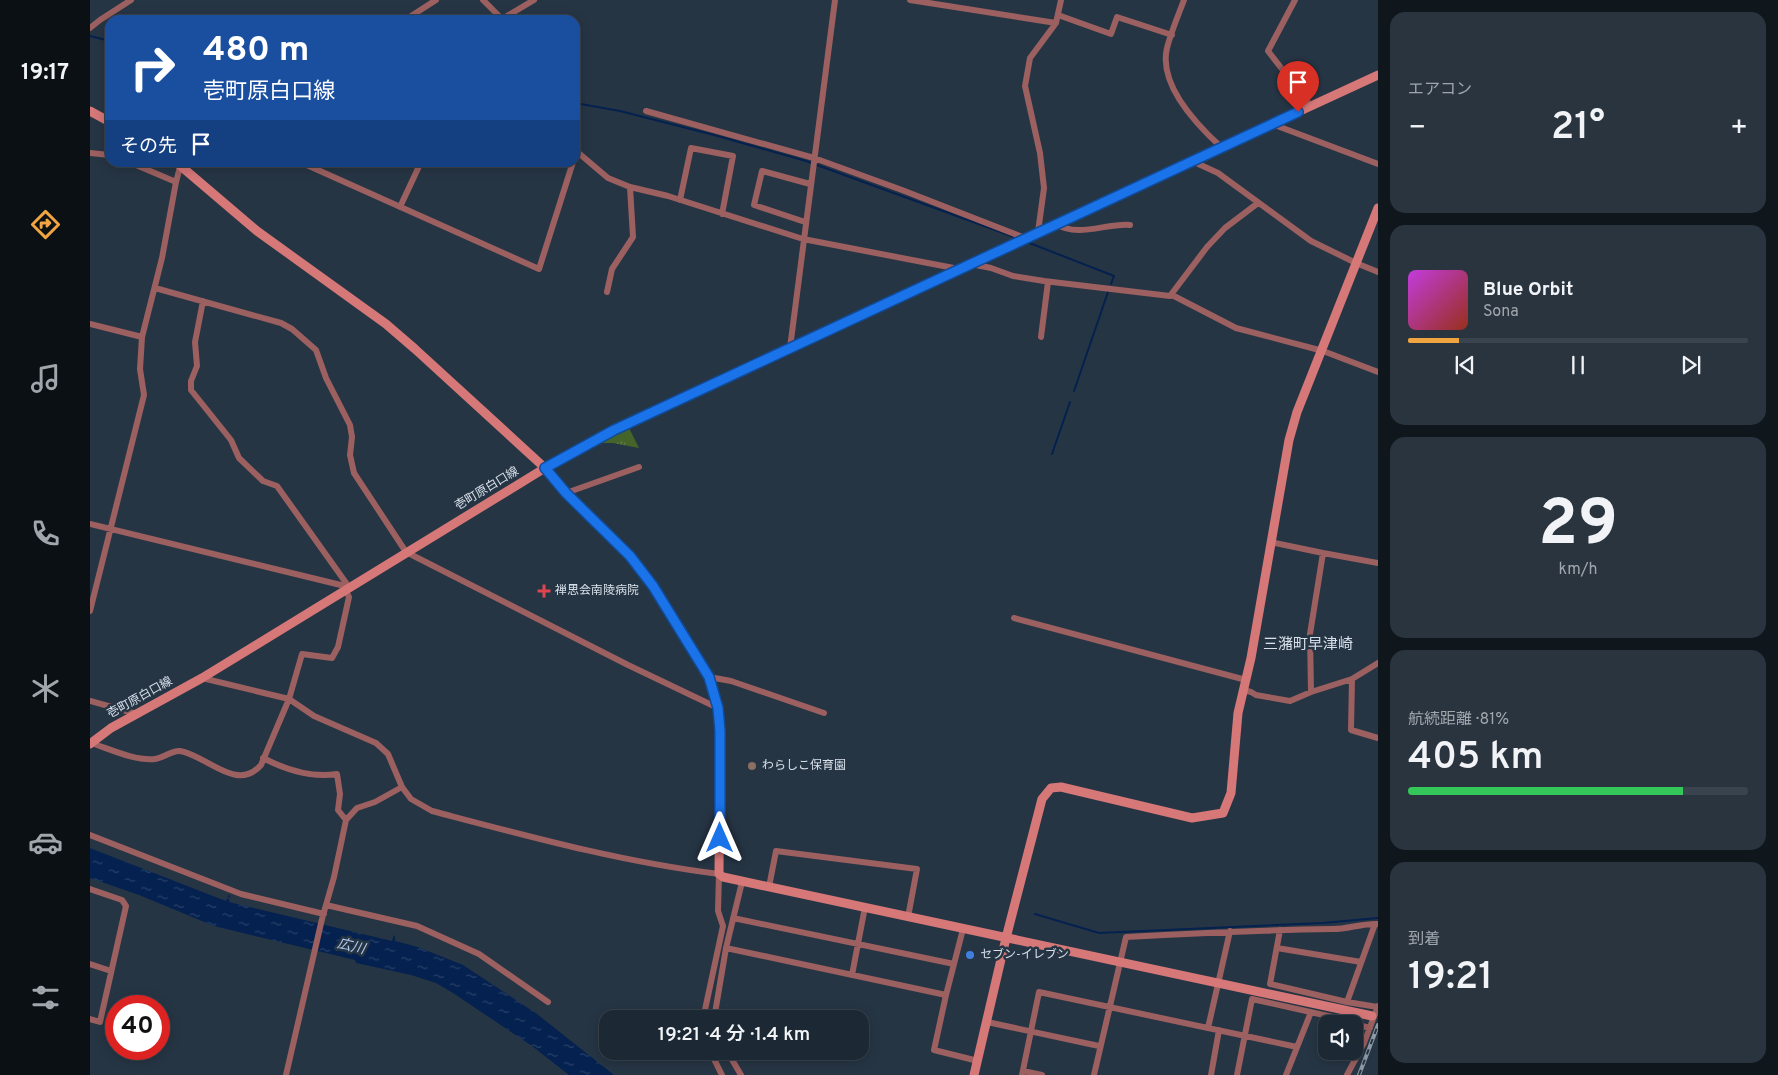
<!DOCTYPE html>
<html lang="ja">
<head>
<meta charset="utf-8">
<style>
	:root { --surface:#1c2833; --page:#29343f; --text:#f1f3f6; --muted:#a0a6ac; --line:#3a444e; --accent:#f1a540 }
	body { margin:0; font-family:Overpass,"Noto Sans JP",sans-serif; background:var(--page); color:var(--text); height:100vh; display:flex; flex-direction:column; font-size:19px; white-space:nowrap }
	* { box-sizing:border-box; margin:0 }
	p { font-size:16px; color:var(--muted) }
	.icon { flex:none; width:28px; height:28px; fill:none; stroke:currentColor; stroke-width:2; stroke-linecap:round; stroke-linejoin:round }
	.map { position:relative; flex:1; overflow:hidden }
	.side { display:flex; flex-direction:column; gap:12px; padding:12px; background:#0f161c; width:400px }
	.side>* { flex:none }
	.hud { position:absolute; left:15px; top:15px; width:475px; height:152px; border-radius:15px; box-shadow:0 2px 12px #0003,0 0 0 1px var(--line); background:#1a4fa0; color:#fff; overflow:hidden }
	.fabs { position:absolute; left:1228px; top:1015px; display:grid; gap:10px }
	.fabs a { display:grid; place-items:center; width:45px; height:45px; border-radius:10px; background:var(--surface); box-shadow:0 2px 12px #0003,0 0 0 1px var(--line); font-size:25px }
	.speed { position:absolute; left:15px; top:995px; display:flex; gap:10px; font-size:25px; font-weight:700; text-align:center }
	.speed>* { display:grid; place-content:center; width:65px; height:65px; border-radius:50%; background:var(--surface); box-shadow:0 2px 12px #0003,0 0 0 1px var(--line); line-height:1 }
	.speed .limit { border:8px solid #d22; background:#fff; color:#111 }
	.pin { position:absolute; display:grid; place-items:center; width:42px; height:42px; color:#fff; margin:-51px -21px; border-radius:50% 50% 50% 0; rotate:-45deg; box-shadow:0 0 5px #0007 }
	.pin .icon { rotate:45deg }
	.me { position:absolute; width:55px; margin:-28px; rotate:0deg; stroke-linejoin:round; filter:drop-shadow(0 0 4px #0008) }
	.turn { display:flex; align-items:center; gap:18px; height:105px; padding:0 15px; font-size:22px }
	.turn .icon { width:65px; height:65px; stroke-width:2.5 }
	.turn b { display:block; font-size:35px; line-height:42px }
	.then { display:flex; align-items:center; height:48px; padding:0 15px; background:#0003; gap:10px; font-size:19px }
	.big { font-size:38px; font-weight:600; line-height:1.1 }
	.side .widget { flex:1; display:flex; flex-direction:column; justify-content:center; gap:8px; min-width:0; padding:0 18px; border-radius:15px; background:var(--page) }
	.side .dial { align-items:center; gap:0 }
	.dial b { font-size:65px; line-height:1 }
	.song { display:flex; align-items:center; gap:15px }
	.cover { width:60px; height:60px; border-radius:8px; background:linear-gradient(135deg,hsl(290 70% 55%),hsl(10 70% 35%)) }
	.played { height:5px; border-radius:2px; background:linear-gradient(90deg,var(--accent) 15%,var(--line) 15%) }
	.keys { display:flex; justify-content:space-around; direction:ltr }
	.heat { display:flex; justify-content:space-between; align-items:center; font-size:28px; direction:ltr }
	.charge { height:8px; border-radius:4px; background:linear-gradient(90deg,#34c759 81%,var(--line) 0) }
	.trip { position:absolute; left:509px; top:1010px; width:270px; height:50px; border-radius:15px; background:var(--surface); box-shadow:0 2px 12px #0003,0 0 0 1px var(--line); font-weight:600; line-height:50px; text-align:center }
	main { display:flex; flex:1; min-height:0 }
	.dock { display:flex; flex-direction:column; width:90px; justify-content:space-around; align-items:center; background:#0b1014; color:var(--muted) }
	.dock .icon { width:35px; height:35px }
	.dock .selected { color:var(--accent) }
	.dock b { font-size:22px; color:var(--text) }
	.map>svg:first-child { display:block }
	.grass { fill:url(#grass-tufts) }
	.water { fill:url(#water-ripples) }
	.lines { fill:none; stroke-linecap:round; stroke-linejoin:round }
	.stream { stroke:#04214f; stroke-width:2 }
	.street { stroke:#9c6060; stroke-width:6 }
	.secondary { stroke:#d67778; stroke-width:9 }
	.rail-casing { stroke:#8e9aa6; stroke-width:4 }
	.rail { stroke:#263544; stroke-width:2; stroke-dasharray:5.5; stroke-linecap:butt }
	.route-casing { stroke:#114b97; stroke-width:12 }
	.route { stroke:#1a73e8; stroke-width:9 }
	.health-dot { fill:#e0444e; stroke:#263544; stroke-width:2 }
	.education-dot { fill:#8d6e63; stroke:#263544; stroke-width:2 }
	.shop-dot { fill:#3f7fe0; stroke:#263544; stroke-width:2 }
	.labels { text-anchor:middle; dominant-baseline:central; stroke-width:5; stroke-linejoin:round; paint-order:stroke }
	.street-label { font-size:12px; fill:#d7e0ea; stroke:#263544 }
	.poi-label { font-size:12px; fill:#d7e0ea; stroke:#263544; text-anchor:start }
	.water-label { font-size:14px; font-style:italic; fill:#b3caef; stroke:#263544 }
	.quarter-label { font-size:15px; fill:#d7e0ea; stroke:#263544 }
</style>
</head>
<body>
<main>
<nav class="dock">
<b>19:17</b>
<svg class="icon selected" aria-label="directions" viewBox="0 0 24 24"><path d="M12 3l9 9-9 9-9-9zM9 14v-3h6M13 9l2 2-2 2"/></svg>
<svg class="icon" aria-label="music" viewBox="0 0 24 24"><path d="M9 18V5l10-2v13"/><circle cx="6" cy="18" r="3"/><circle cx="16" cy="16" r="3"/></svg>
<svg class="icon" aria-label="phone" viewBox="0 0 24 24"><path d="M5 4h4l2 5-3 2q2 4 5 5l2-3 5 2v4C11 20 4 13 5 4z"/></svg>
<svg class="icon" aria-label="climate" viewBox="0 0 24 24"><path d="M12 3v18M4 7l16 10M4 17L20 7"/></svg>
<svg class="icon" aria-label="car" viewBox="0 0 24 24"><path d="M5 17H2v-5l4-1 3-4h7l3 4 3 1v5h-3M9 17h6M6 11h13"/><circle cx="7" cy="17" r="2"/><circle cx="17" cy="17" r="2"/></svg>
<svg class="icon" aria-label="filters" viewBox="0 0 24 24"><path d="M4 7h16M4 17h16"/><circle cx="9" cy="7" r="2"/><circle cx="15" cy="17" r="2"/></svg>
</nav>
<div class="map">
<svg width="1288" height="1075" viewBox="0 0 1288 1075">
	<defs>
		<pattern id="grass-tufts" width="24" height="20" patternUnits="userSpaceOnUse" patternTransform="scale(1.25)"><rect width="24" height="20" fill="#456429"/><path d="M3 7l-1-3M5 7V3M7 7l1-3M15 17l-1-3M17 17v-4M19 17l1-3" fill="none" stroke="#5f7a48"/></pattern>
		<pattern id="water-ripples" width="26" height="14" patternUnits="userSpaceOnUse" patternTransform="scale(1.25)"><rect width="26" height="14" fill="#04214f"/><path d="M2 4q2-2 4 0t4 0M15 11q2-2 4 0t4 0" fill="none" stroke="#284168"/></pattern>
	</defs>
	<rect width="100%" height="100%" fill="#263544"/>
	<path class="grass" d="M539 428 549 448 523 443H509Z"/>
	<path class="water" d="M0 848 123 896 136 901 138 895 140 896 139 902 302 941 304 935 305 936V941L328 947 373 965 447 1014 524 1075H479L442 1046 363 993 346 983 321 975 266 963 265 960 124 926 49 895 0 878Z"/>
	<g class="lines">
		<path class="stream" d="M0 36 20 41
			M485 103 530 111 624 135 716 161 927 238
			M937 242 1024 276 1021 284
			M984 391 1018 292
			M962 454 980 402
			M945 914 1009 933 1233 923 1288 918"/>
		<path class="street" d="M393 0 413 20
			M820 0 966 23
			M1094 0C1088 16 1081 32 1077 48 1068 85 1107 125 1131 147
			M1205 0 1178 51 1221 106
			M968 15 1021 34 1027 17 1082 35
			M412 19 444 0
			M315 20 346 0
			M0 28 10 20 41 0
			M556 111 724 158 812 190 935 238
			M1182 124 1288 164
			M485 150 518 178 540 187 578 196 713 239 869 269
			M0 153 20 155
			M1102 161 1128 173 1221 241 1266 263 1288 272
			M39 162 86 182
			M210 162 449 269 483 162
			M590 200 601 148 643 156 632 214
			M310 207 331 162
			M715 222 664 205 672 171 720 184
			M966 224C988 238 1016 223 1040 225
			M948 232 954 188 950 153 935 86 940 58 966 23 971 0
			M881 264 901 268 923 276 954 281 1080 296 1117 247 1135 228 1168 203
			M65 288 191 323 202 329 226 350 236 378 260 425 262 437 260 455 264 473 316 552 538 665 628 708
			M517 292 522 269 543 237 540 187
			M1082 295 1146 328 1233 351 1288 372
			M113 301 105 342 107 366 101 381V390L141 440 149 458 173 481 187 486 259 587
			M0 324 52 337
			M951 337 958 282
			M700 348 745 0
			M476 493 549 467
			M0 524 259 587
			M1180 542 1233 553 1288 563
			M0 611 54 395 50 369 52 337 72 258 86 182 90 167
			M924 618 1156 680
			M619 677 641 681 734 713
			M112 678 199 699 224 716 286 743 298 754 312 787 321 799 342 811C437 836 531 862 629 874L628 911 633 926 613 1019
			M1262 679 1261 730 1288 738
			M1153 690 1161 692 1166 695 1200 701 1221 692 1262 679 1288 663
			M1221 692 1220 634 1233 553
			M0 701 47 714
			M1 743C20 749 44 761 65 759 74 758 82 750 90 751 116 755 147 793 171 765L199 699 212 654 242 658 248 647 259 597 255 589
			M173 758C196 770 221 778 247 774L250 794 248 810 256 820
			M0 835 151 894 234 914
			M679 887 686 851 827 869 818 917
			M0 889 32 900 36 906 10 1022 0 1019
			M236 905 327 926 389 954 458 1002
			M643 918 864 964
			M1190 930 1180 984 1257 1002 1288 1007
			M636 948 856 995 844 1050 888 1061
			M1187 948 1271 962
			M0 964 21 971
			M762 975 775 907
			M856 995 873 929
			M1257 1002 1285 924
			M624 1019 636 948 652 882
			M897 1022 1009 1046
			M1264 1024 1280 1028
			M1118 1028 1140 931
			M620 1051 632 1075
			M637 1051 651 1075
			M933 1071 952 1075
			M196 1075 232 919 244 877 256 820 267 808 285 802 312 787
			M932 1075 949 992 1207 1047
			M1004 1075 1036 937C1105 933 1174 930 1243 929 1258 929 1273 923 1288 924
			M1121 1075 1129 1030
			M1147 1075 1162 999 1247 1018 1262 1024
			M1196 1075 1221 1012
			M1257 1075 1274 1043 1288 1006"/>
		<path class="secondary" d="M0 111 20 122
			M86 162 167 231 296 324 325 349 455 468 476 493 540 556 563 586 619 677 628 708 630 731 629 874 633 877 1282 1016
			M0 744 21 728 112 678 455 468 524 430 935 238 1288 75
			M884 1075 916 938 952 799 961 788 971 787 1102 818 1133 813 1141 793 1148 713 1161 658 1199 440 1207 412 1288 208"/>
		<defs>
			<path id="rail" d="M1269 1075 1288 1025"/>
		</defs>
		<use href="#rail" class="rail-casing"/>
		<use href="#rail" class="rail"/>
	</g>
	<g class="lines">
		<defs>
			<path id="route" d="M630 838V731L628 708 619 677 563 586 540 556 476 493 455 468 524 430 1208 112"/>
		</defs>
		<use href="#route" class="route-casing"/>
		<use href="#route" class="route"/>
	</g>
	<path class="health-dot" d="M451.5 583.5h5v5h5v5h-5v5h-5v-5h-5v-5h5z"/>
	<circle class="education-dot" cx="662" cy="766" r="5"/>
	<circle class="shop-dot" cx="880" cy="955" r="5"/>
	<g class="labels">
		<g class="street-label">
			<text transform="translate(397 489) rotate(-31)">壱町原白口線</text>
			<text transform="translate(50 698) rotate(-29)">壱町原白口線</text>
		</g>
		<g class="poi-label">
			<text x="465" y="591">禅思会南陵病院</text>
			<text x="672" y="766">わらしこ保育園</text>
			<text x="890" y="955">セブン-イレブン</text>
		</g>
		<g class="water-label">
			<text transform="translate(261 947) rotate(13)">広川</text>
		</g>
		<g class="quarter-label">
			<text x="1218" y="645">三潴町早津崎</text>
		</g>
	</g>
</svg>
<div class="fabs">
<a><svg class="icon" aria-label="sound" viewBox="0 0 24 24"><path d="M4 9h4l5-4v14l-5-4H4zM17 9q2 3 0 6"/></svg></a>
</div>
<div class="speed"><div class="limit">40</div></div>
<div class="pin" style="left:1208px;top:112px;background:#d93025"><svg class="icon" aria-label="arrive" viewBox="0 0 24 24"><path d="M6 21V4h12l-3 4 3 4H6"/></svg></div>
<svg class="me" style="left:630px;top:838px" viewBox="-20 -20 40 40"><path d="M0-17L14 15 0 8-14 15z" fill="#1a73e8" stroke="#fff" stroke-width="4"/></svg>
<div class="trip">19:21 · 4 分 · 1.4 km</div>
<div class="hud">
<div class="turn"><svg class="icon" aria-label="right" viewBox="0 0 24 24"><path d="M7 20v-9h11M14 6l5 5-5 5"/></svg><div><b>480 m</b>壱町原白口線</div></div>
<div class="then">その先<svg class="icon" aria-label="arrive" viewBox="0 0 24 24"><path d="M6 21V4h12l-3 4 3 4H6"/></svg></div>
</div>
</div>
<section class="side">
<div class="widget"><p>エアコン</p>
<div class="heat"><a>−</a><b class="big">21°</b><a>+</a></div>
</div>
<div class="widget">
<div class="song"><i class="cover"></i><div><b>Blue Orbit</b><p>Sona</p></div></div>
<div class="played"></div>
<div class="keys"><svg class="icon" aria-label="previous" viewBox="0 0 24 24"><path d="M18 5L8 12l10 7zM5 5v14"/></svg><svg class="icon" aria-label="pause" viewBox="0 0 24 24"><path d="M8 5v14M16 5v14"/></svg><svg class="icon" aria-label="next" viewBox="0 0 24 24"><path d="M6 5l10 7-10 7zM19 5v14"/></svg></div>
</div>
<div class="widget dial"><b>29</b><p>km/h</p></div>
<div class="widget"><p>航続距離 · 81%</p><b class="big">405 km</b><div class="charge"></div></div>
<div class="widget"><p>到着</p><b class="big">19:21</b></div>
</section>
</main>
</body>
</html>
